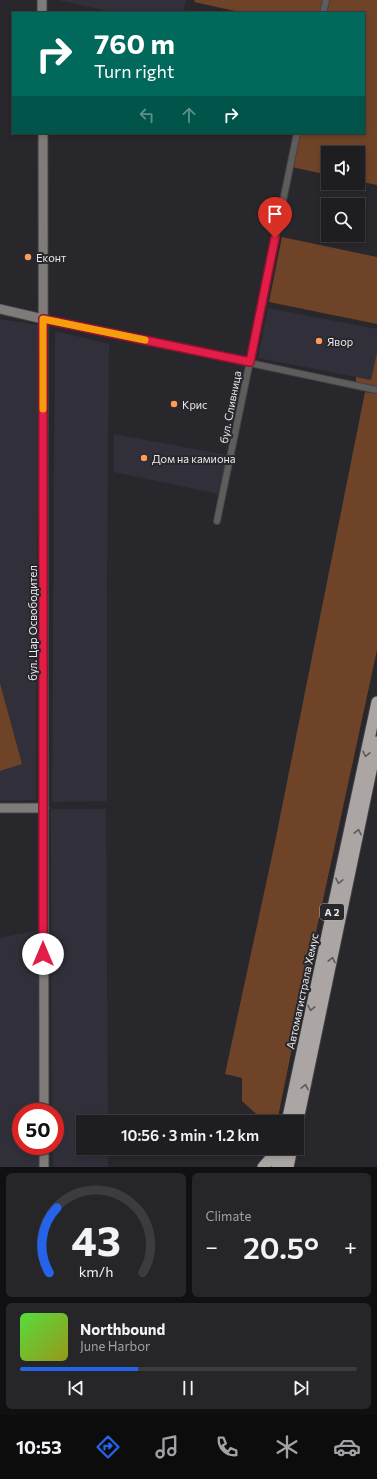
<!DOCTYPE html>
<html lang="en">
<head>
<meta charset="utf-8">
<style>
	:root { --surface:#1e1d20; --page:#262629; --text:#f1f3f6; --muted:#a1a2a5; --line:#3c3b3e; --accent:#2563eb }
	body { margin:0; font-family:Commissioner,sans-serif; background:var(--page); color:var(--text); height:100vh; display:flex; flex-direction:column; font-size:15px; white-space:nowrap }
	* { box-sizing:border-box; margin:0 }
	p { font-size:13px; color:var(--muted) }
	.icon { flex:none; width:22px; height:22px; fill:none; stroke:currentColor; stroke-width:2; stroke-linecap:round; stroke-linejoin:round }
	.map { position:relative; height:1167px; overflow:hidden }
	.side { display:flex; flex-direction:column; gap:6px; padding:6px; background:#101012; flex:1 }
	.side>* { flex:none }
	.top-card { position:absolute; left:12px; top:12px; width:353px; height:122px; border-radius:0px; box-shadow:0 2px 6px #0003,0 0 0 1px var(--line); background:#00695c; color:#fff; overflow:hidden }
	.controls { position:absolute; left:321px; top:146px; display:grid; gap:8px }
	.controls a { display:grid; place-items:center; width:44px; height:44px; border-radius:0px; background:var(--surface); box-shadow:0 2px 6px #0003,0 0 0 1px var(--line); font-size:20px }
	.speed { position:absolute; left:12px; top:1103px; display:flex; gap:8px; font-size:20px; font-weight:700; text-align:center }
	.speed>* { display:grid; place-content:center; width:52px; height:52px; border-radius:50%; background:var(--surface); box-shadow:0 2px 6px #0003,0 0 0 1px var(--line); line-height:1 }
	.speed .limit { border:6px solid #d22; background:#fff; color:#111 }
	.pin { position:absolute; display:grid; place-items:center; width:34px; height:34px; color:#fff; margin:-41px -17px; border-radius:50% 50% 50% 0; rotate:-45deg; box-shadow:0 0 4px #0007 }
	.pin .icon { rotate:45deg }
	.me { position:absolute; width:44px; margin:-22px; rotate:0deg; stroke-linejoin:round; filter:drop-shadow(0 0 3px #0008) }
	.turn { display:flex; align-items:center; gap:14px; height:84px; padding:0 16px; font-size:18px }
	.turn .icon { width:52px; height:52px; stroke-width:2.5 }
	.turn b { display:block; font-size:28px; line-height:34px }
	.lanes { display:flex; align-items:center; height:38px; padding:0 16px; background:#0003; justify-content:center; gap:20px; direction:ltr }
	.lanes .off { opacity:.35 }
	.big { font-size:30px; font-weight:600; line-height:1.1 }
	.side .widget { flex:1; display:flex; flex-direction:column; justify-content:center; gap:6px; min-width:0; padding:0 14px; border-radius:6px; background:var(--page) }
	.side .dial { align-items:center; gap:0 }
	.dial svg { height:104px; overflow:visible; fill:none; stroke:var(--line); stroke-width:7; stroke-linecap:round; text-anchor:middle }
	.dial text { fill:var(--text); stroke:none }
	.song { display:flex; align-items:center; gap:12px }
	.cover { width:48px; height:48px; border-radius:6px; background:linear-gradient(135deg,hsl(110 70% 55%),hsl(60 70% 35%)) }
	.played { height:4px; border-radius:2px; background:linear-gradient(90deg,var(--accent) 35%,var(--line) 35%) }
	.keys { display:flex; justify-content:space-around; direction:ltr }
	.heat { display:flex; justify-content:space-between; align-items:center; font-size:22px; direction:ltr }
	.side .tiles { flex:1; display:grid; gap:6px; grid-template-columns:1fr 1fr }
	.widget:last-child { grid-column:span 2 }
	.trip { position:absolute; left:76px; top:1115px; width:228px; height:40px; border-radius:0px; background:var(--surface); box-shadow:0 2px 6px #0003,0 0 0 1px var(--line); font-weight:600; line-height:40px; text-align:center }
	.menu { display:flex; height:64px; justify-content:space-around; align-items:center; background:#0c0c0d; color:var(--muted) }
	.menu .icon { width:28px; height:28px }
	.menu .active { color:var(--accent) }
	.menu b { font-size:18px; color:var(--text) }
	.map>svg:first-child { display:block }
	.built { fill:#31303a }
	.green { fill:#6e4328 }
	.lines { fill:none; stroke-linecap:round; stroke-linejoin:round }
	.street-casing { stroke:#434246; stroke-width:8 }
	.secondary-casing { stroke:#434246; stroke-width:11 }
	.highway-casing { stroke:#434246; stroke-width:13 }
	.street { stroke:#5f5d5c; stroke-width:6 }
	.secondary { stroke:#7e7b79; stroke-width:9 }
	.highway { stroke:#aba6a3; stroke-width:11 }
	.oneway { stroke:#5c5a5b }
	.route-casing { stroke:#92132f; stroke-width:10 }
	.route { stroke:#e11d48; stroke-width:7 }
	.slow { stroke:#f59e0b; stroke-width:7 }
	.poi-dot { fill:#ff9b5a; stroke:#28272b; stroke-width:1.5 }
	.labels { text-anchor:middle; dominant-baseline:central; stroke-width:4; stroke-linejoin:round; paint-order:stroke }
	.shield { fill:#28272b; stroke:#afaeb1; stroke-width:1 }
	.shield-label { font-size:10px; font-weight:bold; fill:#e9e8eb }
	.poi-label { font-size:11px; fill:#e9e8eb; stroke:#28272b; text-anchor:start }
	.street-label { font-size:11px; fill:#e9e8eb; stroke:#28272b }
</style>
</head>
<body>
<div class="map">
<svg width="377" height="1167" viewBox="0 0 377 1167">
	<rect width="100%" height="100%" fill="#28272b"/>
	<path class="built" d="M58 0H186L183 13H117Z
		M268 308 377 329V352L371 380 258 358Z
		M0 319 38 325 36 800 0 801V771L22 764 0 683Z
		M55 331 109 344 107 588V801L52 802Z
		M114 434 227 455 219 494 114 472Z
		M51 809H106L108 1122H83V1148H108V1167H53L52 1146H55V1112H52Z
		M38 930 39 1112H21V1146H39V1167H0V938Z"/>
	<path class="green" d="M195 0H377V185L358 181V153H328V175L292 167 299 133H364V13H244L194 2Z
		M282 237 377 257V324L269 302Z
		M377 352V387L356 383V377L371 380Z
		M365 392 377 394V650L310 960 277 1122H265L242 1101V1078L225 1074 275 842Z
		M0 683 22 764 0 771Z"/>
	<g class="lines">
		<defs>
			<path id="street" d="M323 13 326 0
				M43 319 377 390
				M217 521 297 133"/>
			<path id="secondary" d="M42 0V13
				M43 133 44 1112
				M0 309 43 319
				M0 808H44
				M44 1146V1167"/>
			<path id="highway" d="M287 1122 377 702
				M297 1125 377 742
				M263 1167 272 1157 276 1148
				M277 1167 281 1149
				M288 1167 292 1148"/>
		</defs>
		<use href="#street" class="street-casing"/>
		<use href="#secondary" class="secondary-casing"/>
		<use href="#highway" class="highway-casing"/>
		<use href="#street" class="street"/>
		<use href="#secondary" class="secondary"/>
		<use href="#highway" class="highway"/>
	</g>
	<defs><path id="oneway-chevron" d="M-2-3.5L2.5 0L-2 3.5" fill="none" stroke-width="1.6" stroke-linecap="round" stroke-linejoin="round"/></defs>
	<g class="oneway">
		<use href="#oneway-chevron" transform="translate(366 754) rotate(102)"/>
		<use href="#oneway-chevron" transform="translate(358 832) rotate(-78)"/>
		<use href="#oneway-chevron" transform="translate(339 881) rotate(102)"/>
		<use href="#oneway-chevron" transform="translate(332 960) rotate(-78)"/>
		<use href="#oneway-chevron" transform="translate(311 1008) rotate(102)"/>
		<use href="#oneway-chevron" transform="translate(305 1087) rotate(-78)"/>
	</g>
	<g class="lines">
		<defs>
			<path id="route" d="M43 954V319L250 362 275 238"/>
		</defs>
		<use href="#route" class="route-casing"/>
		<use href="#route" class="route"/>
		<path class="slow" d="M43 409V319L145 340"/>
	</g>
	<g class="poi-dot">
		<circle cx="28" cy="257" r="4"/>
		<circle cx="319" cy="341" r="4"/>
		<circle cx="174" cy="404" r="4"/>
		<circle cx="144" cy="458" r="4"/>
	</g>
	<g class="labels">
		<rect class="shield" x="320" y="904" width="24" height="16" rx="3"/>
		<g class="shield-label">
			<text x="332" y="912">A 2</text>
		</g>
		<g class="poi-label">
			<text x="36" y="257">Еконт</text>
			<text x="327" y="341">Явор</text>
			<text x="182" y="404">Крис</text>
			<text x="152" y="458">Дом на камиона</text>
		</g>
		<g class="street-label">
			<text transform="translate(230 407) rotate(-79)">бул. Сливница</text>
			<text transform="translate(32 623) rotate(-90)">бул. Цар Освободител</text>
			<text transform="translate(302 991) rotate(-78)">Автомагистрала Хемус</text>
		</g>
	</g>
</svg>
<div class="controls">
<a><svg class="icon" aria-label="sound" viewBox="0 0 24 24"><path d="M4 9h4l5-4v14l-5-4H4zM17 9q2 3 0 6"/></svg></a>
<a><svg class="icon" aria-label="search" viewBox="0 0 24 24"><circle cx="10" cy="10" r="6"/><path d="M15 15l6 6"/></svg></a>
</div>
<div class="speed"><div class="limit">50</div></div>
<div class="pin" style="left:275px;top:238px;background:#d93025"><svg class="icon" aria-label="arrive" viewBox="0 0 24 24"><path d="M6 21V4h12l-3 4 3 4H6"/></svg></div>
<svg class="me" style="left:43px;top:954px" viewBox="-20 -20 40 40"><circle r="19" fill="#fff"/><path d="M0-13L10 11 0 6-10 11z" fill="#e11d48"/></svg>
<div class="trip">10:56 · 3 min · 1.2 km</div>
<div class="top-card">
<div class="turn"><svg class="icon" aria-label="right" viewBox="0 0 24 24"><path d="M7 20v-9h11M14 6l5 5-5 5"/></svg><div><b>760 m</b>Turn right</div></div>
<div class="lanes"><svg class="icon off" aria-label="left" viewBox="0 0 24 24"><path d="M17 20v-9H6M10 6l-5 5 5 5"/></svg><svg class="icon off" aria-label="ahead" viewBox="0 0 24 24"><path d="M12 20V5M6 11l6-6 6 6"/></svg><svg class="icon" aria-label="right" viewBox="0 0 24 24"><path d="M7 20v-9h11M14 6l5 5-5 5"/></svg></div>
</div>
</div>
<section class="side">
<div class="tiles">
<div class="widget dial"><svg viewBox="0 0 100 80">
<path d="M14 69A42 42 0 1 1 86 69"/>
<path d="M14 69A42 42 0 0 1 20 19" stroke="#2563eb"/>
<text x="50" y="56" font-size="32" font-weight="700">43</text>
<text x="50" y="72" font-size="11">km/h</text>
</svg></div>
<div class="widget"><p>Climate</p>
<div class="heat"><a>−</a><b class="big">20.5°</b><a>+</a></div>
</div>
<div class="widget">
<div class="song"><i class="cover"></i><div><b>Northbound</b><p>June Harbor</p></div></div>
<div class="played"></div>
<div class="keys"><svg class="icon" aria-label="previous" viewBox="0 0 24 24"><path d="M18 5L8 12l10 7zM5 5v14"/></svg><svg class="icon" aria-label="pause" viewBox="0 0 24 24"><path d="M8 5v14M16 5v14"/></svg><svg class="icon" aria-label="next" viewBox="0 0 24 24"><path d="M6 5l10 7-10 7zM19 5v14"/></svg></div>
</div>
</div>
</section>
<nav class="menu">
<b>10:53</b>
<svg class="icon active" aria-label="directions" viewBox="0 0 24 24"><path d="M12 3l9 9-9 9-9-9zM9 14v-3h6M13 9l2 2-2 2"/></svg>
<svg class="icon" aria-label="music" viewBox="0 0 24 24"><path d="M9 18V5l10-2v13"/><circle cx="6" cy="18" r="3"/><circle cx="16" cy="16" r="3"/></svg>
<svg class="icon" aria-label="phone" viewBox="0 0 24 24"><path d="M5 4h4l2 5-3 2q2 4 5 5l2-3 5 2v4C11 20 4 13 5 4z"/></svg>
<svg class="icon" aria-label="climate" viewBox="0 0 24 24"><path d="M12 3v18M4 7l16 10M4 17L20 7"/></svg>
<svg class="icon" aria-label="car" viewBox="0 0 24 24"><path d="M5 17H2v-5l4-1 3-4h7l3 4 3 1v5h-3M9 17h6M6 11h13"/><circle cx="7" cy="17" r="2"/><circle cx="17" cy="17" r="2"/></svg>
</nav>
</body>
</html>
